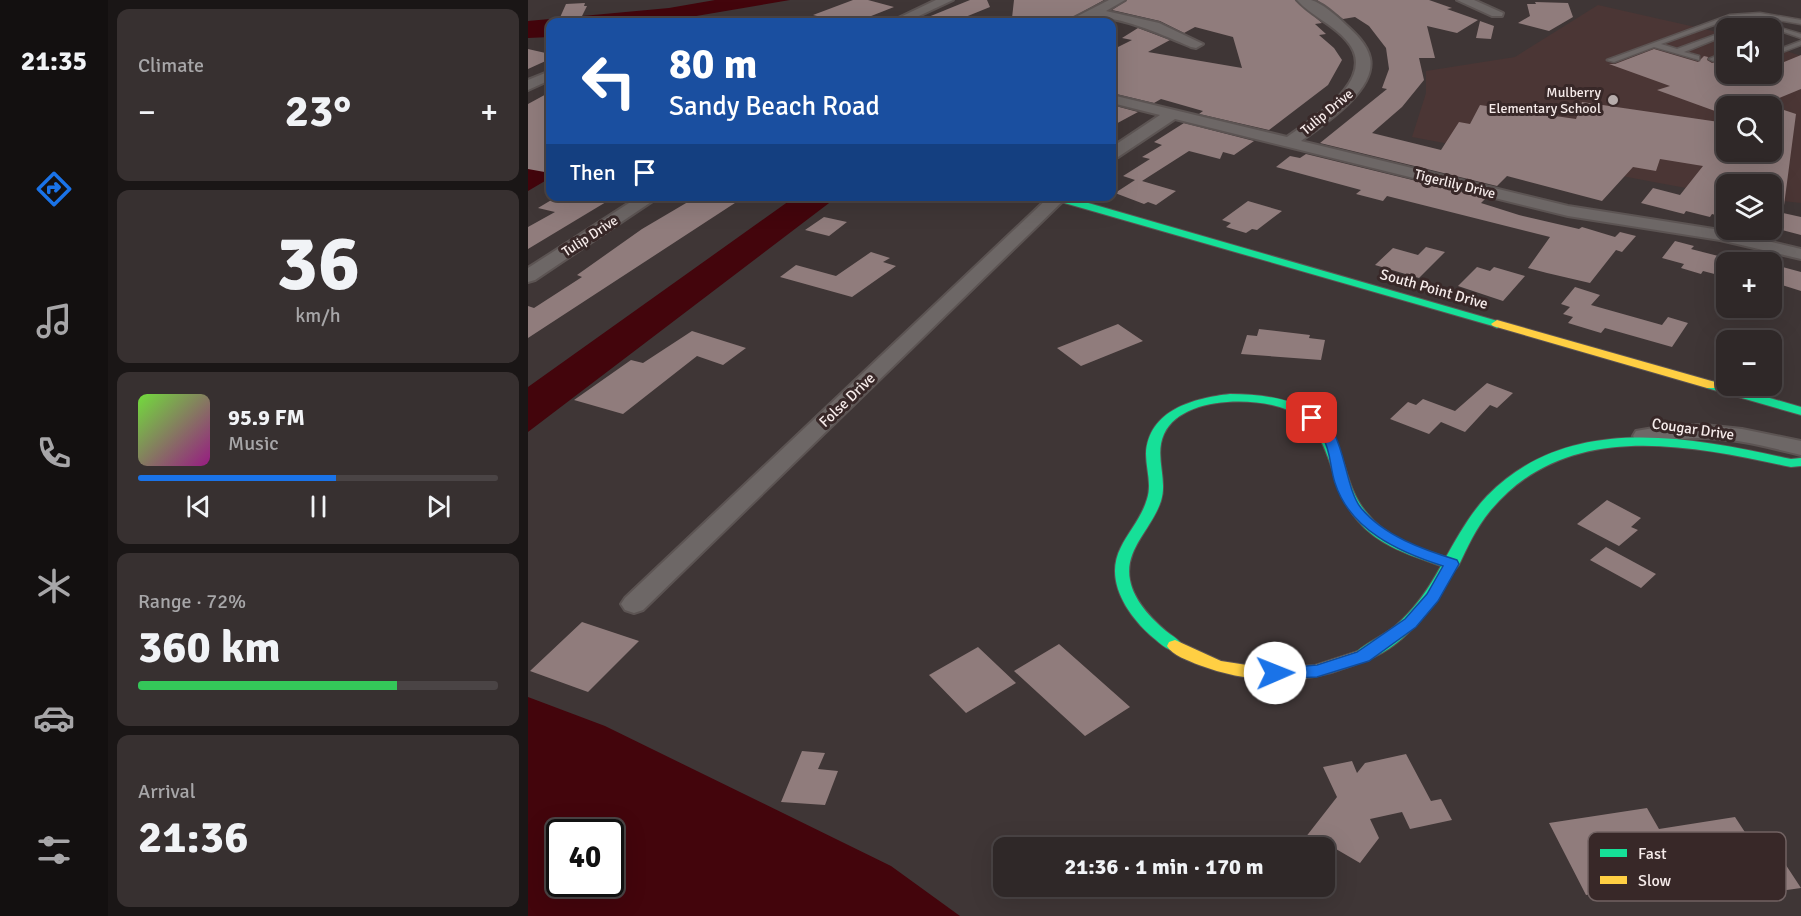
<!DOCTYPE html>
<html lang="en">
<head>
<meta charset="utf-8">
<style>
	:root { --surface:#2f2828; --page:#373030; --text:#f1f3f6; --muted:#a7a6a8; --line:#4a4445; --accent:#1a73e8 }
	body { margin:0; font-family:Signika,sans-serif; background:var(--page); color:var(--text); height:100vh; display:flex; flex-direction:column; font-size:22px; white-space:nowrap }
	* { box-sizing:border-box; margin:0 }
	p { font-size:20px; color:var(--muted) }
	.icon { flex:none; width:33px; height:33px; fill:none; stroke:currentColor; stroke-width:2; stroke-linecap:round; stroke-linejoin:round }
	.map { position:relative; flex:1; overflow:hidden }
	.side { display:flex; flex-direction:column; gap:9px; padding:9px; background:#1a1616; width:420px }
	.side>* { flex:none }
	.banner { position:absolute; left:18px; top:18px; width:570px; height:183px; border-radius:12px; box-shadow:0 6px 24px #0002,0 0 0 2px var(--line); background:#1a4fa0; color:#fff; overflow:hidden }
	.fabs { position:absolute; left:1188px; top:18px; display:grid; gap:12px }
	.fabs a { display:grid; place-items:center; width:66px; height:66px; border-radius:12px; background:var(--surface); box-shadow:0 6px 24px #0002,0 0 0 2px var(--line); font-size:30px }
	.speed { position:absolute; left:18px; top:819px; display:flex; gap:12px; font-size:30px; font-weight:700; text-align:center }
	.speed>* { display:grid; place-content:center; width:78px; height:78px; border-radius:50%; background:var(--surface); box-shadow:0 6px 24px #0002,0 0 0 2px var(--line); line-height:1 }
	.speed .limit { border:3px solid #111; border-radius:9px; background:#fff; color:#111 }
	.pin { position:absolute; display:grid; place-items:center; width:51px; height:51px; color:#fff; margin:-26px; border-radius:12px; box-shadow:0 3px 9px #0006 }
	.me { position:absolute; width:66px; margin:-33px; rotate:89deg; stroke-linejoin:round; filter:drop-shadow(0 0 4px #0008) }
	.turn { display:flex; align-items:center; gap:21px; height:126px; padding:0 24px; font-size:27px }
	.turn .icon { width:78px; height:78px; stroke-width:2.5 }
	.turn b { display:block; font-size:42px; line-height:51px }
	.then { display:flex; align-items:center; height:57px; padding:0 24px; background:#0003; gap:12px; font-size:22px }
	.big { font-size:45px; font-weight:800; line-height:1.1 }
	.side .tile { flex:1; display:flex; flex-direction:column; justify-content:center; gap:9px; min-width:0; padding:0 21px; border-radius:12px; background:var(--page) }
	.side .dial { align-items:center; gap:0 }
	.dial b { font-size:78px; line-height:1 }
	.song { display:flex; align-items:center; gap:18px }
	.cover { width:72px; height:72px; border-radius:9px; background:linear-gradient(135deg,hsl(100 70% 55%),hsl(310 70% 35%)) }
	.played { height:6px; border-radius:3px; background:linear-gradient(90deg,var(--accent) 55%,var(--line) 55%) }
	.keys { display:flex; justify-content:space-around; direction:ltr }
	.heat { display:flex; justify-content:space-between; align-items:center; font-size:33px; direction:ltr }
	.charge { height:9px; border-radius:4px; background:linear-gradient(90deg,#34c759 72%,var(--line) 0) }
	.trip { position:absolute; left:465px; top:837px; width:342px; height:60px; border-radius:12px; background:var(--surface); box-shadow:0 6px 24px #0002,0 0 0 2px var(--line); font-weight:800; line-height:60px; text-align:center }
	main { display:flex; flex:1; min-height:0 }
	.menu { display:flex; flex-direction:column; width:108px; justify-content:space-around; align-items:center; background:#131010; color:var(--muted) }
	.menu .icon { width:42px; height:42px }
	.menu .active { color:var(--accent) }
	.menu b { font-size:27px; color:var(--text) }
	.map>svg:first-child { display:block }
	.built { fill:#4b3635; fill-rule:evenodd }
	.water { fill:#43050c; fill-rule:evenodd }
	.building { fill:#907c7c }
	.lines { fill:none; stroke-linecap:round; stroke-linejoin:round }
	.lane-casing { stroke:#5c5453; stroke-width:3 }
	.street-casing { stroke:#5c5453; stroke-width:4 }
	.fast-casing { stroke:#5c5453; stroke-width:2 }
	.slow-casing { stroke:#5c5453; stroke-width:2 }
	.lane { fill:#6d6766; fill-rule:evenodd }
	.street { fill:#6d6766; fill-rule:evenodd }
	.fast { fill:#16e098; fill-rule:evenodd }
	.slow { fill:#ffcf43; fill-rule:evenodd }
	.route { fill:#1a73e8; stroke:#114b97; stroke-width:1.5 }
	.poi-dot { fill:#b6acab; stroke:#382828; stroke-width:2 }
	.labels { text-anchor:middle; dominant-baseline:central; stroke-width:6; stroke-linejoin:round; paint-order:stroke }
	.far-poi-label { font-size:14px; fill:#f6ebea; stroke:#382828; text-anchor:end }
	.far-street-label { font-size:14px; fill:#f6ebea; stroke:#382828 }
	.street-label { font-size:15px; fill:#f6ebea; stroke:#382828 }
	.key { fill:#382828; stroke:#716262; stroke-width:1.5 }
	.key-label { font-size:16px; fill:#f6ebea }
</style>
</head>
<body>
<main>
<nav class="menu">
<b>21:35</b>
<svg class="icon active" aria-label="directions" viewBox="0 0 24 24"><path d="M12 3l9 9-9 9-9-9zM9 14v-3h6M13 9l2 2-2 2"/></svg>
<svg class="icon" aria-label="music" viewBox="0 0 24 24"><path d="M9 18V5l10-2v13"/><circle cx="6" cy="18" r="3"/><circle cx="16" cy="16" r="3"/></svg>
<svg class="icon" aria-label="phone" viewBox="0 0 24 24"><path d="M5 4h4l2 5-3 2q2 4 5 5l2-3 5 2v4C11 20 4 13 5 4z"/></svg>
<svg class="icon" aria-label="climate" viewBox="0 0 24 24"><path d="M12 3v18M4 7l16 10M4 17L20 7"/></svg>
<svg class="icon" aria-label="car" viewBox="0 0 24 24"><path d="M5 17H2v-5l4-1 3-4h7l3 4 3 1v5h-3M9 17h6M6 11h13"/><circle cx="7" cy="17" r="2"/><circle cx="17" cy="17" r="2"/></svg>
<svg class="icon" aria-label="filters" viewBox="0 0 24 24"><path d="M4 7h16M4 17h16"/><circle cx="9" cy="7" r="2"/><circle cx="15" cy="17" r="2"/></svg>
</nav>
<section class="side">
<div class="tile"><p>Climate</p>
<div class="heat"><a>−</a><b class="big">23°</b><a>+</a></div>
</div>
<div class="tile dial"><b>36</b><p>km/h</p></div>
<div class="tile">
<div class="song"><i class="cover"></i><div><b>95.9 FM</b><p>Music</p></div></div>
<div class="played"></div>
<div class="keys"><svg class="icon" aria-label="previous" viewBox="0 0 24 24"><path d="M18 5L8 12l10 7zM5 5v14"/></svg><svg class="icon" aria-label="pause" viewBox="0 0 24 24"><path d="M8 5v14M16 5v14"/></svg><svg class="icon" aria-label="next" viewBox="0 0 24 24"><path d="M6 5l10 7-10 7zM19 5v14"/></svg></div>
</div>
<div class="tile"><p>Range · 72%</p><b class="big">360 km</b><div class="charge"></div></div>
<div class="tile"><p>Arrival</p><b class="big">21:36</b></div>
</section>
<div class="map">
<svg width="1273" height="916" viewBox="0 0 1273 916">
	<rect width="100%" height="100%" fill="#3f3636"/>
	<path class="built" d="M1070 5 1198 34V74H1244V46L1273 56V203L1244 200V184H1198V195L1190 194 884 137 898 93V71L987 57ZM1198 106H1244V152H1198Z"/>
	<path class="water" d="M187 0H262L133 22H22V37L0 38V21L141 8Z
		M22 146V178L0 191V159Z
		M268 196 309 197 0 432V387Z
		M0 697 77 726 363 866 432 916H0ZM32 832H82V884H32Z"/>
	<path class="building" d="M325 0H340L366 7 328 22H313L285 15Z
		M442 0H459L462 7 425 22H388Z
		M486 0H576L536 22 510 17 500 22 484 18Z
		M599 0H767L794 23 787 24 798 34 791 35 806 48 814 60 800 85 741 130 671 114 675 111 633 99 626 103 584 93V50L604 40 594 38 610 28 642 40 620 52 714 68 705 37 667 27 656 33 632 21 584 10Z
		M789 0H901L924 8 919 9 950 20 929 33 899 26 907 58H891L896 80 874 107 844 133 913 150 931 122 942 124 952 105 1048 119 1054 102 1198 123V152H1244V106L1268 114 1255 213 1273 217V235L1254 230 1247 241 1244 240V184H1198V218L1184 214 1182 217 1158 211 1156 214 1113 203 1125 188 1152 195 1175 166 1132 159 1128 171 1105 167 1074 201 979 176 969 186 792 143 859 89 854 88 861 69 858 48 841 26 827 17 815 19Z
		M1007 2 1040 3 1045 17 1021 31 990 23 1002 16 999 4H1008Z
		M57 3 56 6H59L51 22H30L38 4Z
		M952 21 966 26 963 39 948 38Z
		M0 49 22 54V59L0 69Z
		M1126 49 1170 62 1176 56 1180 57 1179 60 1184 63 1192 61 1198 63V74L1218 78 1228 74H1244V67L1273 55V89L1232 106H1198V115L1129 90 1142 86 1081 64H1087Z
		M22 92V173L0 169V104Z
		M584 105 610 112 584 126Z
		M656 123 726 141 706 155 695 152 692 159 661 151 614 181 648 191 628 205 620 202 616 204 587 193 607 180 595 176 622 159 614 157 634 145 626 142Z
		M778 154 958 198 953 203 991 215 1051 229 1054 227 1087 237 1092 232 1108 236 1094 252 1088 250 1062 283 1019 273 1000 268 1022 237 859 196 855 201 828 194 833 190 748 167 762 156 772 158Z
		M30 196H88L0 249V227L27 212 10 208Z
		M170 196H192L210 201 0 338V306L6 308 54 277 49 275 114 229Z
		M720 201 754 211 729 230 724 229 718 233 698 227 703 223 694 220Z
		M296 217 319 222 301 236 277 230Z
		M1147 241 1166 246 1163 249 1198 258V277L1175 271 1173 274 1153 268 1156 264 1134 258Z
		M898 247 917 252 891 278 847 265 865 248 890 255Z
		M343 252 362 258 355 262 368 266 324 297 252 277 268 265 308 276Z
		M1244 264 1273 272V291L1244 282Z
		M949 267 962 271 966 267 997 276 975 301 930 286Z
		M1047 287 1072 295 1063 305 1134 325 1140 317 1160 323 1144 347 1077 328 1073 333 1040 323 1045 317 1035 314 1042 307 1033 304Z
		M590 324 615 341 553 366 529 348Z
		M731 329 782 335 781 338 797 340 793 360 713 354 719 335 729 336Z
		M164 331 218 348 195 365 169 356 95 414 46 400 103 360 115 363Z
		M959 383 985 393 969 408 962 405 937 432 913 422 901 434 862 419 880 402 888 405 895 399 927 411Z
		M1079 500 1113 518 1103 527 1110 530 1091 546 1049 524Z
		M1078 547 1128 574 1113 588 1062 560Z
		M54 622 111 641 60 692 2 671Z
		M531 644 602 707 557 736 486 671Z
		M450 647 488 683 438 713 401 675Z
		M274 751 297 753 290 769 310 771 297 805 253 802Z
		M878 754 903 801 913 799 924 820 882 829 874 812 842 819 851 838 832 863 808 849 801 851 777 838 809 797 795 767 824 761 829 773 837 763Z
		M1119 808 1131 829 1207 817 1230 852 1149 865 1157 879 1058 895 1021 823Z
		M1250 853 1273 888 1244 892 1222 857Z"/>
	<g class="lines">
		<defs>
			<path id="lane" d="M1232 13 1273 20V24L1232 17 1205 18 1133 44 1149 49 1198 31V35L1156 52 1171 56V60L1126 47 1086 62 1079 60 1202 15Z
				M1235 23 1273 34V38L1244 28H1208L1219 24Z
				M1273 41V45L1244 56V52Z
				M1198 52V56L1185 61 1181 59Z"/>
			<path id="street" d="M408 0H425L378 22H362Z
				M581 0H597L578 11 631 23 675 44 668 48 663 47C635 35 600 19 569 17 560 16 552 24 538 22Z
				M769 0C773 0 779 0 783 0 794 3 809 16 817 24 827 33 839 44 842 58 849 90 796 124 773 141L1040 206 1192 230 1273 249V259L1192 240 1040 216 647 119 590 157 584 159V147L632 115 584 103V95L759 137C785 118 852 79 819 41 805 24 783 16 769 0Z
				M929 0H946L975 13 974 16H964Z
				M237 18H270L276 22H231Z
				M22 71V80L0 90V80Z
				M112 196H132L7 280 0 282V268Z
				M522 196H540L115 610 106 613 97 610 93 604 97 598Z
				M1176 425 1214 429 1273 441V455C1240 447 1207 438 1173 438 1154 437 1124 445 1108 441L1105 436 1108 431 1137 426Z"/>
			<path id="fast" d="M526 196H536L973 322 975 324 969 328 965 326 526 200Z
				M1183 381 1273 407V415L1179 388 1177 385Z
				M702 394C744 394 794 402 810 446 819 469 822 494 839 513 858 537 890 548 918 557 930 536 942 514 959 496 1041 412 1161 437 1263 459L1273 458V466L1263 467C1161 445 1039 418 962 511 948 528 939 548 931 565 929 568 925 572 923 576 903 610 874 650 833 662L827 660 825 656C831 646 857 635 867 626 887 609 901 588 913 566 884 556 851 546 830 521 797 485 809 431 760 410 728 396 653 396 636 434 626 456 640 479 633 501 624 529 596 549 602 580 606 601 623 618 638 631 644 636 651 639 655 646L653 650C641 654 631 642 622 635 598 613 576 579 593 547 601 531 614 517 619 499 624 484 618 469 618 454 620 410 666 398 702 394Z"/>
			<path id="slow" d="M969 320 1187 382 1189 385 1187 388H1179L965 326 963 324Z
				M647 640 693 661 738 668 787 665 833 650 839 652 841 656C837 663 828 664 821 667 773 686 719 683 671 665 661 661 644 655 639 646L641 642Z"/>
		</defs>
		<use href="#lane" class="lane-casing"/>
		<use href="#street" class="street-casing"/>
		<use href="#fast" class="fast-casing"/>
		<use href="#slow" class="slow-casing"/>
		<use href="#lane" class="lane"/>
		<use href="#street" class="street"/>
		<use href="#fast" class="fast"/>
		<use href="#slow" class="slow"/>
	</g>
	<path class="route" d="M784 414C818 422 814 484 833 508 856 536 896 550 929 560L931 564 910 601 888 627 841 661 789 677 747 679 741 677 738 673 741 669 789 665 829 652 877 619 899 594 915 566C871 552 822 530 807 483 802 469 803 451 795 438 791 430 783 425 777 418Z"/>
	<circle class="poi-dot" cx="1085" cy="100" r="6"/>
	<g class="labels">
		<g class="far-poi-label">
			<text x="1073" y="92">Mulberry<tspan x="1073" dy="16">Elementary School</tspan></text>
		</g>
		<g class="far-street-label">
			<text transform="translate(799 112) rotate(-40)">Tulip Drive</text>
			<text transform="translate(927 184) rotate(14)">Tigerlily Drive</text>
			<text transform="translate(62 236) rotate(-33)">Tulip Drive</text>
		</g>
		<g class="street-label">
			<text transform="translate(906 289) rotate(16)">South Point Drive</text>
			<text transform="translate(319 400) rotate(-44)">Folse Drive</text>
			<text transform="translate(1165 429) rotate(8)">Cougar Drive</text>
		</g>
	</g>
	<rect x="1060" y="832" width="198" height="69" rx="9" class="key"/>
	<rect x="1072" y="849" width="27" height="8" fill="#16e098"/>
	<rect x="1072" y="876" width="27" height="8" fill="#ffcf43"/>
	<g class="key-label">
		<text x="1110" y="859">Fast</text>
		<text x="1110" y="886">Slow</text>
	</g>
</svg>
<div class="fabs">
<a><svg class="icon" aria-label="sound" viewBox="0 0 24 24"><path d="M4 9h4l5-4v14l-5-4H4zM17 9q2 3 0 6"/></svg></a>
<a><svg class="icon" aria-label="search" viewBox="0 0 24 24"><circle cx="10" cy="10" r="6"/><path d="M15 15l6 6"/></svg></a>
<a><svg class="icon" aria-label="layers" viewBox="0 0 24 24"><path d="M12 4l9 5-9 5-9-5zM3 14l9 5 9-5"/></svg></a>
<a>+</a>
<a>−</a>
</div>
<div class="speed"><div class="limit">40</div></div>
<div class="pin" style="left:784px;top:418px;background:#d93025"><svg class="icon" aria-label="arrive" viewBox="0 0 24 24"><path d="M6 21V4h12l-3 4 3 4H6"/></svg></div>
<svg class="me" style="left:747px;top:673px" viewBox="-20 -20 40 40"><circle r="19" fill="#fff"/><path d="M0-13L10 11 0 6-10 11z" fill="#1a73e8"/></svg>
<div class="trip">21:36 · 1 min · 170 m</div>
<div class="banner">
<div class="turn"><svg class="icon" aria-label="left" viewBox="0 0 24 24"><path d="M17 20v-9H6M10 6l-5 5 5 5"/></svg><div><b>80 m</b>Sandy Beach Road</div></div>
<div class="then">Then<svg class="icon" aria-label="arrive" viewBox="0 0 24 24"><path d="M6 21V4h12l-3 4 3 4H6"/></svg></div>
</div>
</div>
</main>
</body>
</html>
